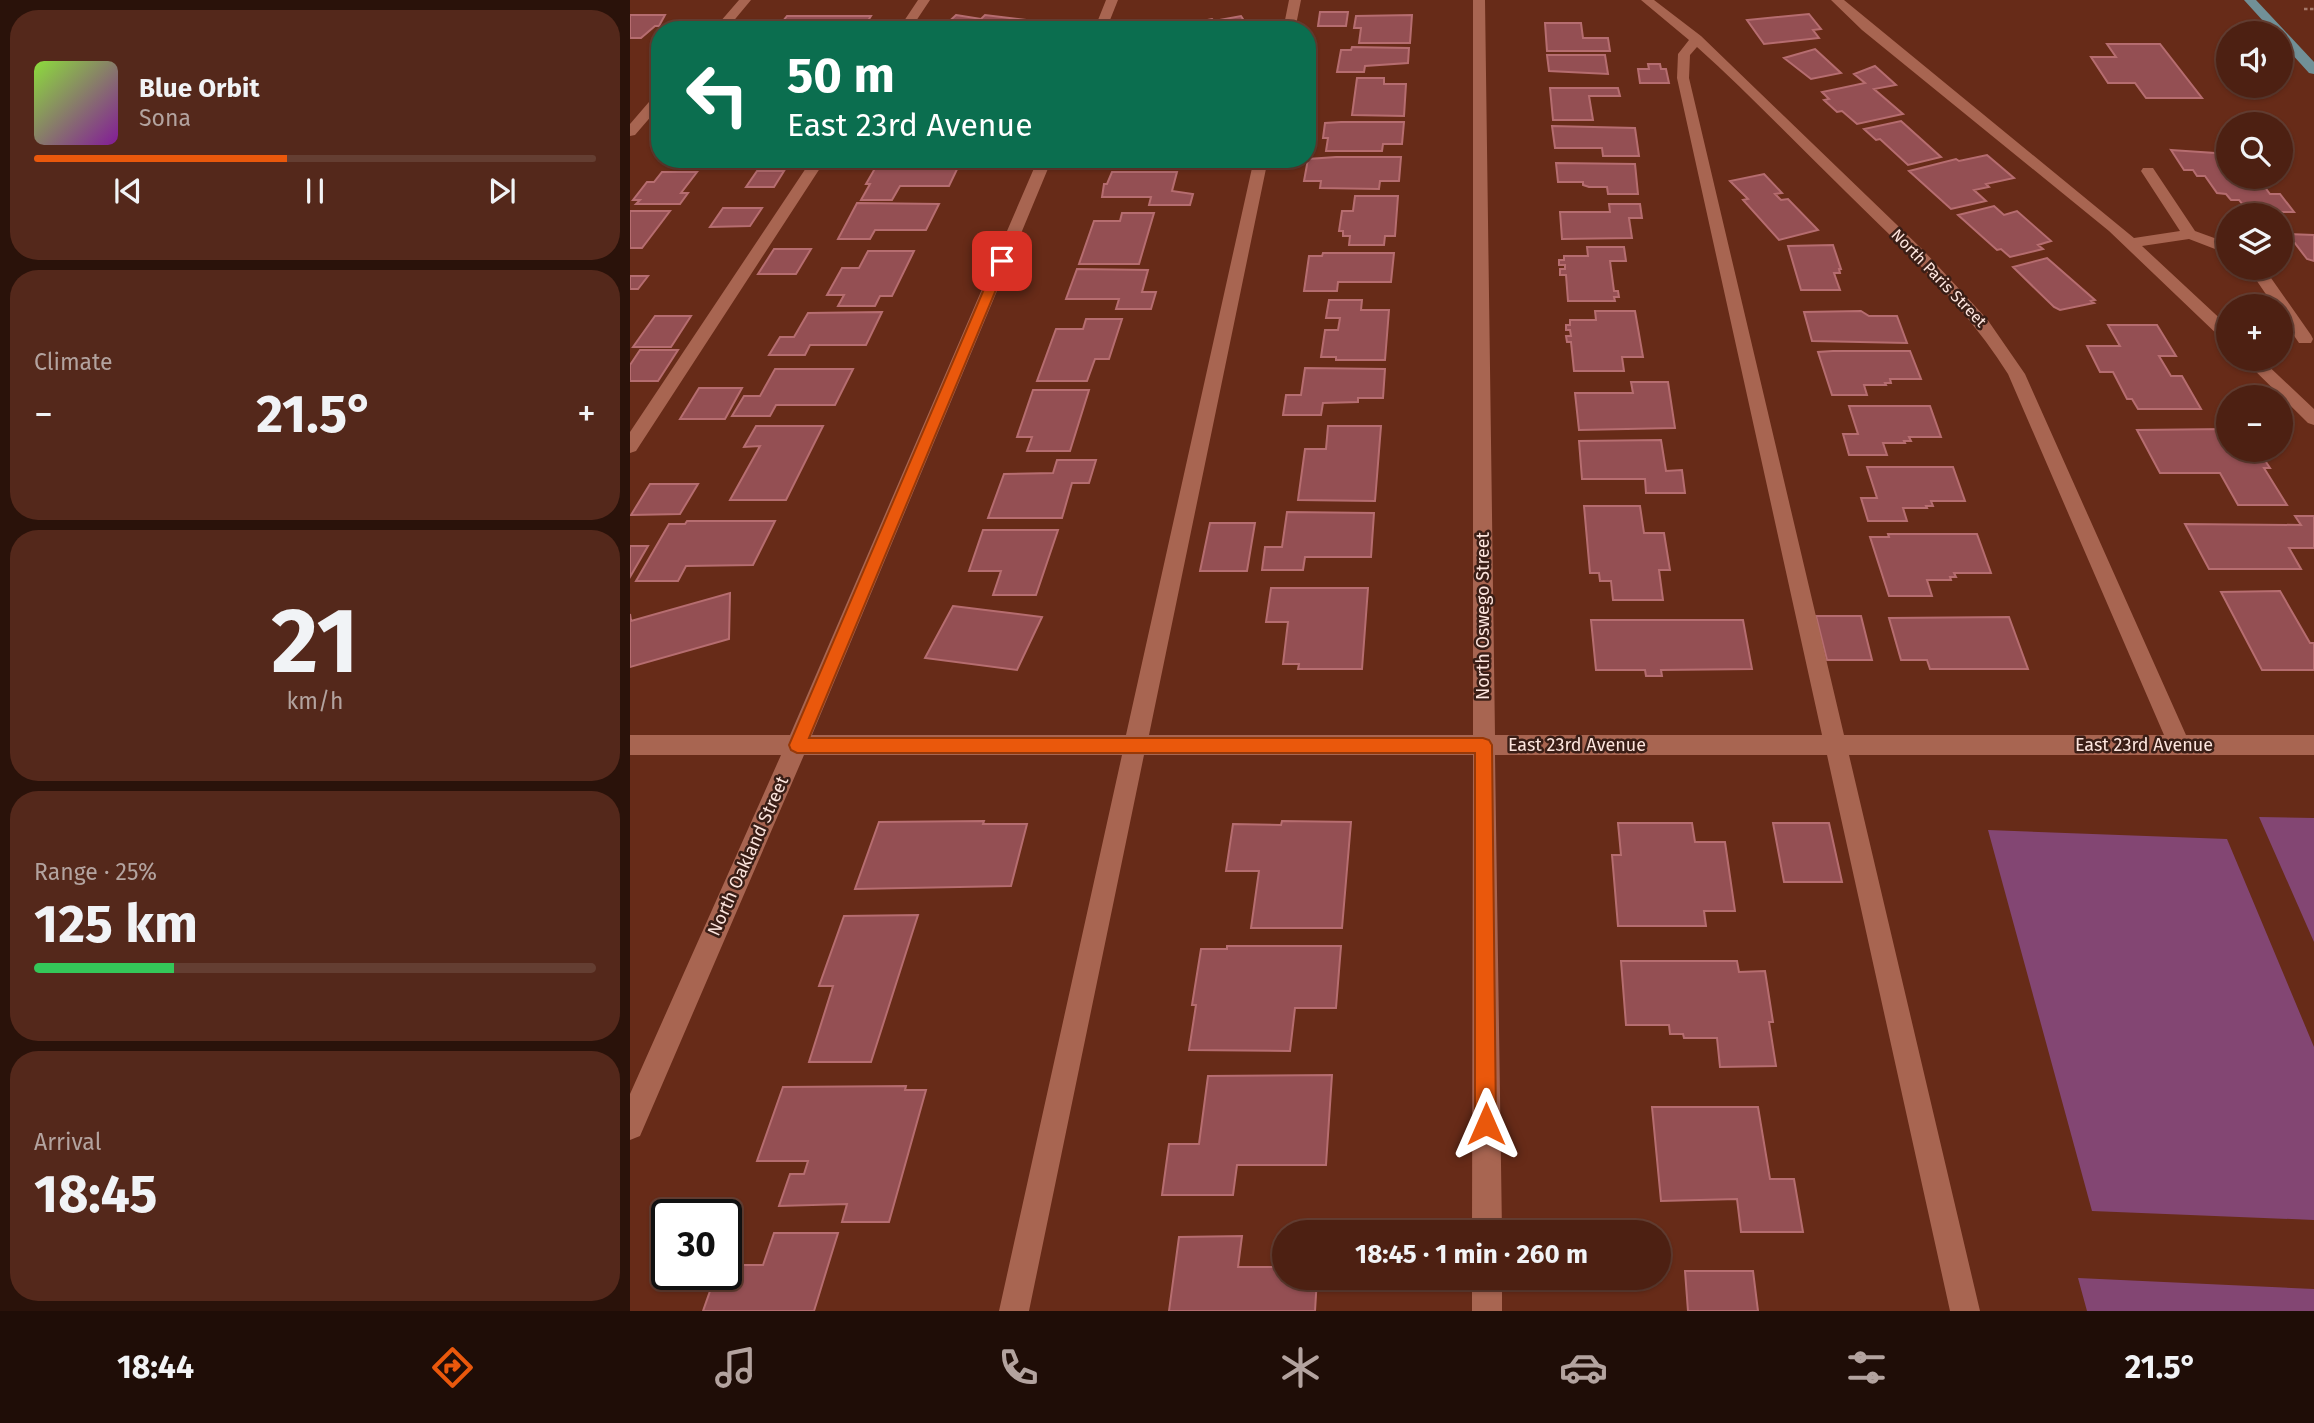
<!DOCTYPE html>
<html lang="en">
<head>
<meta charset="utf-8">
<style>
	:root { --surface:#4d2012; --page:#54281b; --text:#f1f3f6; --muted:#b3a39f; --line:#643e32; --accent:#ea580c }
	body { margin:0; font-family:"Fira Sans",sans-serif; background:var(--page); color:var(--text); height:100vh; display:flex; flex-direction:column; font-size:26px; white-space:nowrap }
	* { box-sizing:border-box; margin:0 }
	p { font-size:23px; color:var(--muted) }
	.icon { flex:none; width:38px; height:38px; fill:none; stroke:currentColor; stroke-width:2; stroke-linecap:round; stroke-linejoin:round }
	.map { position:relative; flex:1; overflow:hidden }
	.details { display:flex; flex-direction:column; gap:10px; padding:10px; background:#2a120a; width:630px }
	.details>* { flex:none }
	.top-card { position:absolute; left:21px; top:21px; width:665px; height:147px; border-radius:28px; box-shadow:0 2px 5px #0004,0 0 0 2px var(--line); background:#0b6e4f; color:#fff; overflow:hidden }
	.tools { position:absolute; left:1586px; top:21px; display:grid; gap:14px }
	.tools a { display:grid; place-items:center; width:77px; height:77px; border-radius:50%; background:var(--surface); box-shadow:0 2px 5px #0004,0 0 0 2px var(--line); font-size:35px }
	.speed { position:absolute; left:21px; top:1199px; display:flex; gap:14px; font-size:35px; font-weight:700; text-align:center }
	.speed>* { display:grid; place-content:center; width:91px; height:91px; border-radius:50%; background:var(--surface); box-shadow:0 2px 5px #0004,0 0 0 2px var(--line); line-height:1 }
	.speed .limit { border:4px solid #111; border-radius:10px; background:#fff; color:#111 }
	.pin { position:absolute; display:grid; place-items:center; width:60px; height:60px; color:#fff; margin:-30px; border-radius:14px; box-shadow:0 4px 10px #0006 }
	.me { position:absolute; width:77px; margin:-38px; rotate:0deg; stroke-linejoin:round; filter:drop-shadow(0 0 5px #0008) }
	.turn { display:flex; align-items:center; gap:24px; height:147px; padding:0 21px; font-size:32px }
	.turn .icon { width:91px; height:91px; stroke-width:2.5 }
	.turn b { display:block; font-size:49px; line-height:60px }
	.big { font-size:52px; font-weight:700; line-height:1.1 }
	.details .card { flex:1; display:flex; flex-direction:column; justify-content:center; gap:10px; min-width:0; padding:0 24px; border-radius:28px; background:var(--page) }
	.details .dial { align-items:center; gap:0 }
	.dial b { font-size:91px; line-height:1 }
	.song { display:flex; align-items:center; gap:21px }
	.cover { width:84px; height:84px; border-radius:10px; background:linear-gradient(135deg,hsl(90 70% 55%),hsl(290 70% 35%)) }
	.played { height:7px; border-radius:4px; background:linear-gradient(90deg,var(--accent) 45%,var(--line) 45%) }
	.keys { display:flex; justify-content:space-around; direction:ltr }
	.heat { display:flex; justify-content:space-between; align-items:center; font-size:38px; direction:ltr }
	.charge { height:10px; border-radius:5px; background:linear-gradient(90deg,#34c759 25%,var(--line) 0) }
	.trip { position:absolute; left:642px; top:1220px; width:399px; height:70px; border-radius:35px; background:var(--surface); box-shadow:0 2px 5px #0004,0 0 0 2px var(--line); font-weight:700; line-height:70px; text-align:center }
	.tab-bar { display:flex; height:112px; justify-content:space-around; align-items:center; background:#1f0d07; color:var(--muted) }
	.tab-bar .icon { width:49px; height:49px }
	.tab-bar .active { color:var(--accent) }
	.tab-bar b { font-size:32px; color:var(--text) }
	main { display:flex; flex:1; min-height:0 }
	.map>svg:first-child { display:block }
	.green { fill:#834673 }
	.building { fill:#944f53; stroke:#b66d70; stroke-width:2 }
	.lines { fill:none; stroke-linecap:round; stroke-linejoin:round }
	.path { stroke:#a57869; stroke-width:2.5; stroke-dasharray:3.5 2.5; stroke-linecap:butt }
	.minor { fill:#a86551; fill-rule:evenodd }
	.major { fill:#719097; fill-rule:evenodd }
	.route { fill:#ea580c; stroke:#983908; stroke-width:2 }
	.labels { text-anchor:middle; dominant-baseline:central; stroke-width:5; stroke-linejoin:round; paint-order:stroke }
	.far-street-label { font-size:16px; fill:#fde5de; stroke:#3a1e16 }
	.street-label { font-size:18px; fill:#fde5de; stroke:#3a1e16 }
</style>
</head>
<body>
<main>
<section class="details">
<div class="card">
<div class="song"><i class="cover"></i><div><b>Blue Orbit</b><p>Sona</p></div></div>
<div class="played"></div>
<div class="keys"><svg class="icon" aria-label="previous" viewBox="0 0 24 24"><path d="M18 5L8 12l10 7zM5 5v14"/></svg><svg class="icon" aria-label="pause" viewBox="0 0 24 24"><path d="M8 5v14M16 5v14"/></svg><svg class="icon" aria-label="next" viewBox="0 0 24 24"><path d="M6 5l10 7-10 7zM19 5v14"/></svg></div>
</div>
<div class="card"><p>Climate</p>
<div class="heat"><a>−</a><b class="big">21.5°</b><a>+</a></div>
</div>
<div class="card dial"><b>21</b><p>km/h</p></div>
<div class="card"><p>Range · 25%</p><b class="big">125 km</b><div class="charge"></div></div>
<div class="card"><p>Arrival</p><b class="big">18:45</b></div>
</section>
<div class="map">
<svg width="1684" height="1311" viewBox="0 0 1684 1311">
	<rect width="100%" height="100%" fill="#672b18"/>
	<path class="green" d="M1629 817 1684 818V942Z
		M1358 830 1597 839 1684 1047V1220L1462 1211Z
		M1448 1278 1684 1289V1311H1457Z"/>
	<path class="building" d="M690 12H718L716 26H688Z
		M1179 14 1191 29 1183 30 1189 38 1134 44 1117 20Z
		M0 15H35L29 26H25L11 38H0Z
		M326 15 351 19 355 15 405 21 396 30 312 28Z
		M782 15 780 43H729L731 28H724L726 16Z
		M157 16H241L232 30H146Z
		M611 16 620 30H526L582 19 584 21Z
		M915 23H951L953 38H978L980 51H917Z
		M1477 44H1530L1572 98H1516L1505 83H1478L1461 57H1486Z
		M722 47 779 48 778 63 735 66 734 72H707L711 50H721Z
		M1185 49 1211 73 1181 79 1154 58Z
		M917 55H975L978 74 919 71Z
		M1018 64H1030L1031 69H1036L1039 83H1010L1008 69H1019Z
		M1245 66 1266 85 1244 89 1273 114 1227 124 1212 111 1207 112 1194 100 1199 99 1192 92 1235 83 1224 74Z
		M727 78H754V84H776L774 116 722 115Z
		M920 88H988L990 96H959L963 120H923Z
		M1271 121 1311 157 1278 165 1250 139 1246 140 1234 129Z
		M711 122H774L772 144H753L752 151H696L698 138H693L695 123Z
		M922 126 1005 128 1009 156H973L972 148H925Z
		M1541 150 1585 153 1590 160H1598V177H1619L1623 182H1631L1640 194H1650L1664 212H1630L1632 215H1621L1609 200H1601L1596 194 1587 193 1575 176H1567L1563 170H1554Z
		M1357 155 1384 178 1356 184 1359 187 1344 190 1356 201 1321 209 1279 171 1326 159 1329 161Z
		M706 157H771L769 181H750L749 189 690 188 691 181H674L678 159Z
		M47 159H96L45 162Z
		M534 159H563L562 165H532Z
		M299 160 331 161 319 186H270L262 200H231L240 184H236L247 165Z
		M926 163 1005 164 1008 194H978L977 187H959L953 185V182H928Z
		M127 171H154L144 187H116Z
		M32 172H67L51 193H58L50 204H6L10 200H3L17 182H24Z
		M482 172H547L542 191 563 194 560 205H519L521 197H472L474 184H477Z
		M1134 174 1152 193 1145 194 1151 200 1158 199 1188 230 1149 240 1113 200 1118 199 1100 181Z
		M725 196H768L765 236H755L754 245H719L720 236H713V231H709L712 211H723Z
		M227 203 309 204 296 230H245L240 239H208Z
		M979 204H1010L1012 218H999L1002 238 932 239 930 212H980Z
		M1364 206 1374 215 1387 211 1421 241 1408 245 1413 249 1380 257 1371 249 1367 250 1328 215Z
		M93 208H132L120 226 80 227Z
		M0 211H40L12 248H0Z
		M492 213H524L509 264H449L464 221H490Z
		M1658 234 1684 235V261L1677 259Z
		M1203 245 1211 269H1209L1210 273H1204L1210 290H1171L1158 246Z
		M957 247H994L996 261H980L984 291H988L989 297H984L985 301H938L936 275H930V269H935V265H929V260H934V256H958Z
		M144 249H181L166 274H128Z
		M238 251H284L262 296H250L245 306H208L214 295H197L212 268H229Z
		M693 253H764L761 282H708L707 291H674L679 256H692Z
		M1417 258 1465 300 1461 301 1464 303 1430 310 1424 307 1383 267Z
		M447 269 518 270 512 292H526L521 309H486L489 299H436Z
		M0 276H18L8 289H0Z
		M699 300H732L731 310H759L755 360H706V357H691L695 330H708L710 318H696Z
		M965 311H1005L1013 357H992L994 371H944L941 342H937L936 336H941L940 330H936V325H940V320H966Z
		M1231 311 1239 316H1267L1277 343 1182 341 1174 312Z
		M252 312 236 345H180L175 355H139L150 337H164L178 313Z
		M25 316H61L41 347H3Z
		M456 319H492L479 359H465L457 381H407L426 329H453Z
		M1478 325H1527L1546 356H1529L1541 376H1552L1571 409H1508L1502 399H1497L1483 372H1470L1457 346H1490Z
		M10 350H48L28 381H0V365Z
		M1203 351H1280L1291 379H1260L1261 383H1255L1256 385H1234L1237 395H1202L1188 352Z
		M675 368 755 369 753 398H728V402L693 403 691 415H653L656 395H671Z
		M145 369H223L205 405H146L140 416H102L114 396H130Z
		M1001 382H1038L1045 428 949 430 945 393H1003Z
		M69 388H112L95 419H50Z
		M403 390H459L440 451H397L402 437H387Z
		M1219 406H1300L1311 437H1279L1281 441H1274L1275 443H1253L1257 455H1219L1213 434H1228Z
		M126 426H193L156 500H100L130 446 114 447Z
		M698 426H751L745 501 668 500 675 449H696Z
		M1596 429 1598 450H1628L1640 468H1634L1657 505H1608L1590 473H1530L1507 430Z
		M1031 440 1036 471 1052 470 1055 493H1016L1015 479H952L949 441Z
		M427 460H466L459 483H442L432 518H358L374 474 423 473Z
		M1237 467H1323L1335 501H1301L1303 506H1296L1297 508H1273L1277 521H1238L1231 498H1247Z
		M20 484H68L50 514 1 515Z
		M954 506H1010L1014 533H1034L1040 570H1029L1033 600H983L981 581H970L969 573H960Z
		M657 512 744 513 741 557H675L673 570H632L635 547H652Z
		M1665 516H1684V548H1659L1671 569H1579L1555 524 1671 525Z
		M57 521H145L123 565 56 566 48 581H6L39 524H55Z
		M580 523H625L617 571H570Z
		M353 530H428L406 595H363L371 571H339Z
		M1258 534H1347L1361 573H1324L1326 577H1320L1321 580H1297L1302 596H1259L1240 537H1259Z
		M0 546H18L0 577Z
		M641 588H738L732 669H668L669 664H653L658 622H636Z
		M1650 591 1680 643H1684V670H1632L1591 592Z
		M100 593 99 639 0 667V614L1 621Z
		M323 606 412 617 387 670 295 658Z
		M1186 616H1231L1242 660H1197Z
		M1379 617 1398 669H1300L1297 660H1271L1259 618Z
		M961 620H1113L1122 669 1031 670 1032 676H1016L1015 670H966Z
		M354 821 353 824H397L381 886 225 889 249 822Z
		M652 821 721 822 712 928H621L629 871H596L603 824 651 825Z
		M988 823H1062L1065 842H1095L1105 911H1074L1076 926H988L982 855H991Z
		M1143 823H1199L1212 882H1154Z
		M288 915 241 1062H179L203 986H189L214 916Z
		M597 946H711L706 1008H665L660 1051 559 1050 566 1005H562L571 949H597Z
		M991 961H1107L1109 972 1135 971 1143 1022H1139L1146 1066 1090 1067 1087 1038H1054L1053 1034H1040L1039 1025H996Z
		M702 1075 696 1165H607L603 1195H532L539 1144H569L578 1076Z
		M276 1086 275 1090H296L259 1222H212L217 1204 149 1206 160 1174H174L178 1161H127L153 1087Z
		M1022 1107H1128L1140 1179H1164L1173 1232H1111L1107 1199 1031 1201Z
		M144 1233H208L184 1311H73L86 1274H96V1265H133Z
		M612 1236 608 1267H654V1278H687L685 1311H539L549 1237Z
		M1055 1271H1123L1128 1311H1058Z"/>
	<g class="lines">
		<path class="path" d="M1674 9H1684"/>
		<path class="minor" d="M109 0H121L96 30H83Z
			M288 0H300L280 30H268Z
			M476 0H488L476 30H464Z
			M659 0H671L665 30H653Z
			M843 0H855L865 735H1192L1047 78 1048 54 1059 40 1011 0H1024L1071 36 1293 250 1357 319 1395 374 1556 735H1684V755H1219L1350 1311H1320L1197 755H865L872 1232H842L843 755H514L399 1311H369L492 755H174L10 1136 0 1140V1094L151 755H0V735H160L408 159H422L182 735H496L624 159H638L519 735H843ZM1067 47C1118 93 1166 143 1216 192 1274 249 1334 304 1378 374L1534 735H1214L1059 78 1060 55Z
			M1201 0H1214L1504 238 1550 231 1511 171 1513 168H1523L1565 231 1598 243V254L1559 239 1512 246 1598 326V340L1592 339 1479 231 1232 30Z
			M30 94V106L5 135 0 136V124L25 95Z
			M182 159H196L6 451 0 453V432Z
			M1618 268H1634L1681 335 1683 339 1681 343H1669L1650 315V306H1644Z
			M1613 359H1631L1684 409V425L1678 423Z
			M842 1278H872V1311H842Z"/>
		<path class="major" d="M1614 0H1626L1684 62V74L1679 73 1650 41V33H1644Z"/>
	</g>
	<path class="route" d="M372 257 378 261 179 738H853L859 740 862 745 866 1124 863 1131 856 1134 849 1131 845 1124V753H167L161 750 159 745 366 261Z"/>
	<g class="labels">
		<g class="far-street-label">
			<text transform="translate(1309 278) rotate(46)">North Paris Street</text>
		</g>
		<g class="street-label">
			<text transform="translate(853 616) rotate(-90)">North Oswego Street</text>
			<text x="947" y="745">East 23rd Avenue</text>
			<text x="1514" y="745">East 23rd Avenue</text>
			<text transform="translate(118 856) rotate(-66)">North Oakland Street</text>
		</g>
	</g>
</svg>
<div class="tools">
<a><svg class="icon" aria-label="sound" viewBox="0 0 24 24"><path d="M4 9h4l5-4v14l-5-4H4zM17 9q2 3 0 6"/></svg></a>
<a><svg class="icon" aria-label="search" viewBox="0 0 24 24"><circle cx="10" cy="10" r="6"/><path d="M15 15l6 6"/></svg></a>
<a><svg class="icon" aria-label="layers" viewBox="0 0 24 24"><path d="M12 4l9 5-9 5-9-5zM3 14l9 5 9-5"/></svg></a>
<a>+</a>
<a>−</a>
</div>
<div class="speed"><div class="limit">30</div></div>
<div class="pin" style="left:372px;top:261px;background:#d93025"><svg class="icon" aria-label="arrive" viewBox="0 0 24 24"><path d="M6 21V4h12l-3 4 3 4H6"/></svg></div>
<svg class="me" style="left:856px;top:1124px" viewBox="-20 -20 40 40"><path d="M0-17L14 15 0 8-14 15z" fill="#ea580c" stroke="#fff" stroke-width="4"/></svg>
<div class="trip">18:45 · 1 min · 260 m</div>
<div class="top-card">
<div class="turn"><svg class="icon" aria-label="left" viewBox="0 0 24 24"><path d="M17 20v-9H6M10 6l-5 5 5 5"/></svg><div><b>50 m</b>East 23rd Avenue</div></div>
</div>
</div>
</main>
<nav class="tab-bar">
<b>18:44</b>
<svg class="icon active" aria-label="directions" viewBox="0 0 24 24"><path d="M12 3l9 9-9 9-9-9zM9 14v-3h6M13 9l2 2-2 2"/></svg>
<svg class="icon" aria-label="music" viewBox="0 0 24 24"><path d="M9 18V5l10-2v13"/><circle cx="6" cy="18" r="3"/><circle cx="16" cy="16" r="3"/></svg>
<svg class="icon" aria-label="phone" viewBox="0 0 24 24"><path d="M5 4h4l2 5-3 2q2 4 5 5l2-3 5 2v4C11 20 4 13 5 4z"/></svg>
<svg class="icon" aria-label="climate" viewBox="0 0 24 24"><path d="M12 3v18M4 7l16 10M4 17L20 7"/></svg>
<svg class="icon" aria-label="car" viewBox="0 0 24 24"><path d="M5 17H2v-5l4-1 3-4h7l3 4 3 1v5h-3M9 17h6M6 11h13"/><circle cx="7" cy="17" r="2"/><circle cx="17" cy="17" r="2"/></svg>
<svg class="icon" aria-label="filters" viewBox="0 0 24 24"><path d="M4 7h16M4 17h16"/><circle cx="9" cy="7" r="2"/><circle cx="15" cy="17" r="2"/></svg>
<b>21.5°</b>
</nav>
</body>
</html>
